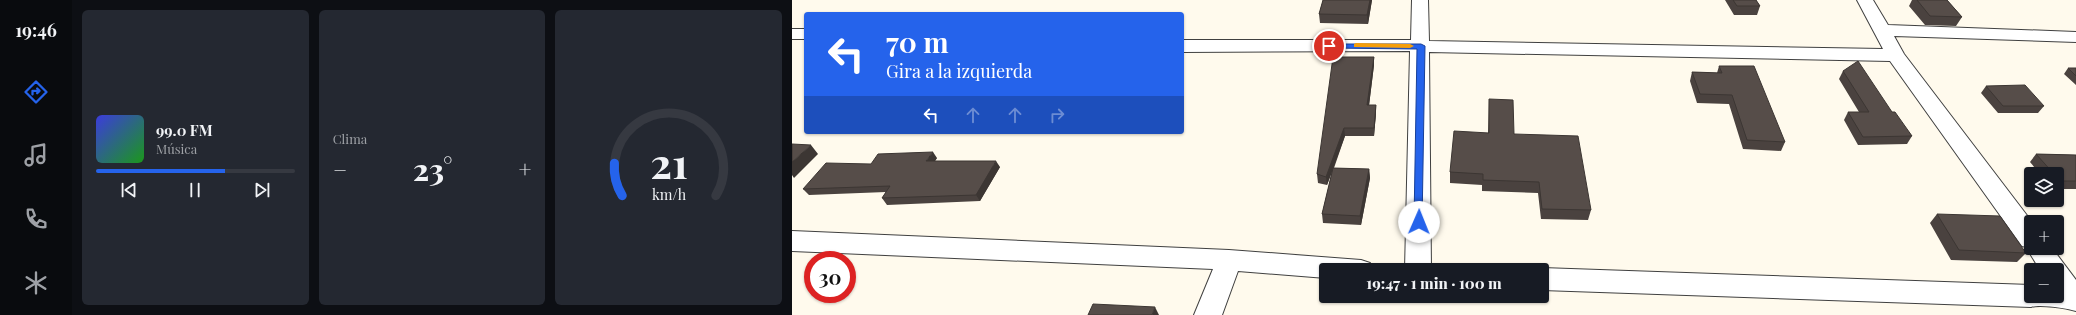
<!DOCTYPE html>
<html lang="es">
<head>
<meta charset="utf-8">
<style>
	:root { --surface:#171b24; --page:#242831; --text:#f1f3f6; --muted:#9ea1a6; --line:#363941; --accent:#2563eb }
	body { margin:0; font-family:"Playfair Display",serif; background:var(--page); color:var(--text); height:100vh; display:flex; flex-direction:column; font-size:15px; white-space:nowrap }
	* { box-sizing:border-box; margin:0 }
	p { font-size:13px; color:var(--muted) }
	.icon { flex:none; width:22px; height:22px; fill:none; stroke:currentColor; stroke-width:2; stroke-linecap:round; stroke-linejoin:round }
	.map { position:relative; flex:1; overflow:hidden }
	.details { display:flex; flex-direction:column; gap:10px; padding:10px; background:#0d0f14; width:720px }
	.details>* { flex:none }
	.top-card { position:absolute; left:12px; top:12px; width:380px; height:122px; border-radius:4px; box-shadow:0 1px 3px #0004; background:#2563eb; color:#fff; overflow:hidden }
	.controls { position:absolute; left:1232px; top:167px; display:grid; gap:8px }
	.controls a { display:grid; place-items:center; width:40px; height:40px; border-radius:4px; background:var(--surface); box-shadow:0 1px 3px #0004; font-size:20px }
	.speed { position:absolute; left:12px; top:251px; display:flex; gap:8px; font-size:20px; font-weight:700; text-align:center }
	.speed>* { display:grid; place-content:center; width:52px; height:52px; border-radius:50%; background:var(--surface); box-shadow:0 1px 3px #0004; line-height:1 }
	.speed .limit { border:6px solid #d22; background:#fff; color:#111 }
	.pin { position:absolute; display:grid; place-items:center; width:34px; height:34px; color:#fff; margin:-17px; border:2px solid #fff; border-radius:50%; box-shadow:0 1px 4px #0007 }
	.me { position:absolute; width:44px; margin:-22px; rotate:1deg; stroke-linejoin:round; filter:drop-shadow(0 0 3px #0008) }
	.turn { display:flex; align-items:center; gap:14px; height:84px; padding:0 16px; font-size:18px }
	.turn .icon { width:52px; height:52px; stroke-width:2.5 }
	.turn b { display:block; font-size:28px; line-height:34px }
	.lanes { display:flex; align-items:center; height:38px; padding:0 16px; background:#0003; justify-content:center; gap:20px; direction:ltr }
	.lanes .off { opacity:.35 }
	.big { font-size:30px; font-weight:800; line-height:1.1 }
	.details .tile { flex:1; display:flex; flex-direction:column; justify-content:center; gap:6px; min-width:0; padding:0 14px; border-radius:6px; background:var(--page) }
	.details .dial { align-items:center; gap:0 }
	.dial svg { height:104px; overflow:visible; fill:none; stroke:var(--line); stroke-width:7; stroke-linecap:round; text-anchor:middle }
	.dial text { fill:var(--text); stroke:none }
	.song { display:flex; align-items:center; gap:12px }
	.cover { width:48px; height:48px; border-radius:6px; background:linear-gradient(135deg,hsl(240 70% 55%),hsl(120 70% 35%)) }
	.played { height:4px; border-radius:2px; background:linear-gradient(90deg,var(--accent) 65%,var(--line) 65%) }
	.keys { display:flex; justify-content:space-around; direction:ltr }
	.heat { display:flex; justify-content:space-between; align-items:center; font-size:22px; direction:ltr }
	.details .tiles { flex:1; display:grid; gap:10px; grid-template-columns:repeat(3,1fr) }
	.trip { position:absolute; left:527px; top:263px; width:230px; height:40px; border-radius:4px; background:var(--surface); box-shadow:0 1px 3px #0004; font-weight:800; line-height:40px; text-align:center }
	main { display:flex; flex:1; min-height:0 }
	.menu { display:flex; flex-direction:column; width:72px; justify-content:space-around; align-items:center; background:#090b0e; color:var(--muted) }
	.menu .icon { width:28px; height:28px }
	.menu .selected { color:var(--accent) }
	.menu b { font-size:18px; color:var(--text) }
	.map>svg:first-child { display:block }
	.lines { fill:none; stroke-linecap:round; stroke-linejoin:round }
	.minor-casing { stroke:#404040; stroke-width:2 }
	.minor { fill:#fff; fill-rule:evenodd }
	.wall { fill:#4a423f }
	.shaded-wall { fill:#3c3633 }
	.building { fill:#564d49; stroke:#3c3633 }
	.route { fill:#2563eb; stroke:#184099 }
	.slow { fill:#f59e0b }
</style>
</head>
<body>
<main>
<nav class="menu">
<b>19:46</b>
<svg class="icon selected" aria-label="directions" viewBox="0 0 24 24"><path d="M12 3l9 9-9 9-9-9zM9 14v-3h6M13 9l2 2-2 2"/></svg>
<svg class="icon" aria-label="music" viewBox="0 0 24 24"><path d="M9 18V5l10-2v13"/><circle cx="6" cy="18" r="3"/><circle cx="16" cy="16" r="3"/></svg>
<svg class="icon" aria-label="phone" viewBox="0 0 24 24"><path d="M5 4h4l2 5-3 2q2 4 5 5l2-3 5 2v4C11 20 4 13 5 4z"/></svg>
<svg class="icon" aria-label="climate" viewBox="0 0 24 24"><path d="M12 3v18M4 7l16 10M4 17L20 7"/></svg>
</nav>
<section class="details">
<div class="tiles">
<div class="tile">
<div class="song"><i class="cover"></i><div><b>99.0 FM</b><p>Música</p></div></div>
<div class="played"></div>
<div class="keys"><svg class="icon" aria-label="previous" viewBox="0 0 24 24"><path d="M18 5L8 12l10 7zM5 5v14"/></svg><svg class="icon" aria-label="pause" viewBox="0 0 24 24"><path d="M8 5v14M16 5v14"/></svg><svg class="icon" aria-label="next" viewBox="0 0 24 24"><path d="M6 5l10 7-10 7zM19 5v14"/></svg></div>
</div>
<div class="tile"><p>Clima</p>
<div class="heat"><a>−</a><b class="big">23°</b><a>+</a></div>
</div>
<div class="tile dial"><svg viewBox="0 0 100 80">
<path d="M14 69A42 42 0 1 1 86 69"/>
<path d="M14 69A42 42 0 0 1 8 44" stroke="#2563eb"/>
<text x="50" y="56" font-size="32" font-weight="700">21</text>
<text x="50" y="72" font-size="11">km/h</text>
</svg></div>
</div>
</section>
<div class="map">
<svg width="1284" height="315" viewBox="0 0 1284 315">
	<rect width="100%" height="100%" fill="#fffaed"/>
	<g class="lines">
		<defs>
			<path id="minor" d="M620 0H636L637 41 1091 49 1065 0H1081L1096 25 1284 32V42L1102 36 1112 54 1240 222 1239 248H1260L1284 280V311C1274 308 1248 304 1239 307L750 290V270H745L750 268 1239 285V296H1265V270H1248L1234 247 1230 246 1098 61 637 52 639 270H613L618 51 390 52V40H619Z
				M0 29H14V39H0Z
				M0 231 437 250 569 260 578 263 582 270H534V278L446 271 430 315H402L421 269 0 251Z"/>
		</defs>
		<use href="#minor" class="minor-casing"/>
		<use href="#minor" class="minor"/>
	</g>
	<path class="wall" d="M531 0H580L576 24 528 23 527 14Z
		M933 0H964L968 6 965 15H942Z
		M1120 0H1155L1170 17 1164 26 1133 25 1117 6Z
		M582 57V65L577 105H584V113L582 136H553L542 168 577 169 578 178 569 225 531 223 530 214 540 172 535 185 526 183 525 174Z
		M927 66 993 142 989 151 951 149 937 104 905 103 898 81 900 72 925 73Z
		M1276 68H1284V85L1272 74Z
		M1051 71 1100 112 1120 136 1115 144 1066 145 1052 120 1056 112H1067L1047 79Z
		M1194 86 1252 106 1246 113H1206L1189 93Z
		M697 99 722 134 799 210 796 220 749 219 746 193 690 191V185L658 183V172L696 133Z
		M1244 154 1284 155V189H1265V174H1248L1238 162Z
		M145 158 143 161 208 167 188 201 95 205 90 198 94 192 17 195 11 189Z
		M1145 214 1234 253 1225 262 1159 260 1138 223Z"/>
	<path class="shaded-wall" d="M578 0H580L576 24 575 15Z
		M582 57V65L576 114 575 105Z
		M584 105V113L582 136V128Z
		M552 128 553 136 535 185 534 177Z
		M19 145 26 154 2 178 0 175V162Z
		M141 152 145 158 138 168 134 161Z
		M204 161 208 167 188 201 184 195Z
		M577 169 578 178 569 225 568 216Z
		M363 307 367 315H360Z"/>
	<path class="building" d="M531 0H578L575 15 527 14Z
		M941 0H964L968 6H945Z
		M1125 0H1155L1170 17 1138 16Z
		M541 57H582L575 105H584L582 128H552L534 177 525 174Z
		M1066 61 1100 112H1103L1120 136 1071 137 1056 112H1077L1051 71Z
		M927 66H962L993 142 955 140 940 95 908 94 900 72 930 73Z
		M1276 68H1284V76Z
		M1233 85 1252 106H1211L1194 86Z
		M697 99 721 100 722 134 786 136 799 210 750 209 747 182 691 180V174L658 172 662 131 697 133Z
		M0 144 19 145 0 162Z
		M141 152 134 161H204L184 195 90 198 98 186 11 189 34 163 79 164 86 154Z
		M1244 154 1284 155V181H1267L1265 178V174H1262Z
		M541 168 577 169 568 216 530 214Z
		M1145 214 1208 216 1234 253 1167 250Z
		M301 304 363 307 360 315H296Z"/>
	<path class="route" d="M535 44H629L633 46 630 225H623L622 222 625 49 537 48 535 47Z"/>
	<path class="slow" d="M564 43 618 44 622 46 618 48 562 47V44Z"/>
</svg>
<div class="controls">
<a><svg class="icon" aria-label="layers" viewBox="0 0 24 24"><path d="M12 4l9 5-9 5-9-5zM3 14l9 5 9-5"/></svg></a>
<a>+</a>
<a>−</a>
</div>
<div class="speed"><div class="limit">30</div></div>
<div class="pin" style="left:537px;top:46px;background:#d93025"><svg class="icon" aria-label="arrive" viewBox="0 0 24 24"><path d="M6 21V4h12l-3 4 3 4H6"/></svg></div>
<svg class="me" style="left:627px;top:222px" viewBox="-20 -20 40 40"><circle r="19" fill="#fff"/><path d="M0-13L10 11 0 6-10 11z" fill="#2563eb"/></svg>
<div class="trip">19:47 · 1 min · 100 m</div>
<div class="top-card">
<div class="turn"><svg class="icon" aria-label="left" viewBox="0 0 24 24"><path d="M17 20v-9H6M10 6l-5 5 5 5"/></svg><div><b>70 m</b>Gira a la izquierda</div></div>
<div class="lanes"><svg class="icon" aria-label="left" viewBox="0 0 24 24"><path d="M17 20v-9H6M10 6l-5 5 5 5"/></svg><svg class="icon off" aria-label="ahead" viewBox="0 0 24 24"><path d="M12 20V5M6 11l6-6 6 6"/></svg><svg class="icon off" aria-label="ahead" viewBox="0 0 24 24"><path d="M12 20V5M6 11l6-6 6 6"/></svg><svg class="icon off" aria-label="right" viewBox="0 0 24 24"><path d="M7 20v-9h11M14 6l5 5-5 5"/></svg></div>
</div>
</div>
</main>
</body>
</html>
